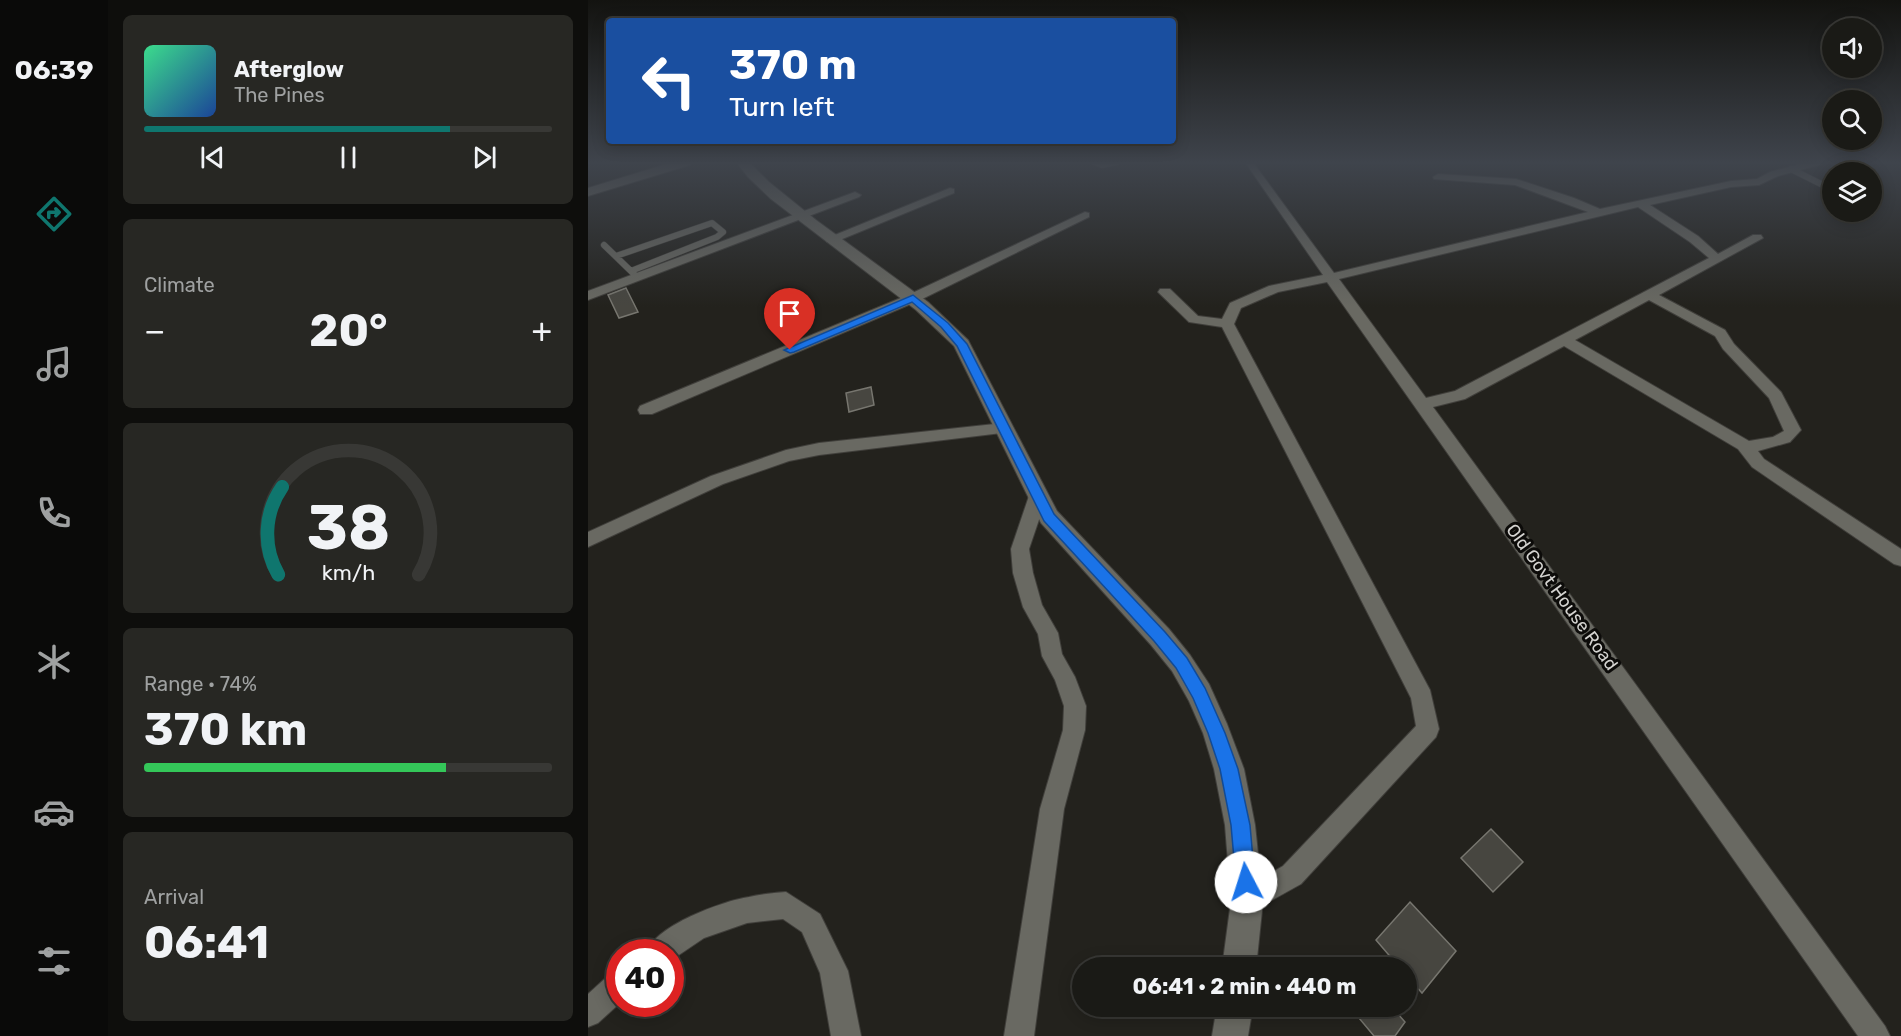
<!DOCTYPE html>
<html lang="en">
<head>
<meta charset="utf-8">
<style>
	:root { --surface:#1a1a16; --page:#272723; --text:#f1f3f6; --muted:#9fa1a1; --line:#383835; --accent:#0f766e }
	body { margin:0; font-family:Rubik,sans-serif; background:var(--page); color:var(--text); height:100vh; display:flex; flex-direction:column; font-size:22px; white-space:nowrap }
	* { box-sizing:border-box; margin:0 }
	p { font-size:20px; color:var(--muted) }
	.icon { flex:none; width:33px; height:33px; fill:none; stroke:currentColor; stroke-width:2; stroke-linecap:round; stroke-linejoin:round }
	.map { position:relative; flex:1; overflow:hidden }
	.sheet { display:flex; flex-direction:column; gap:15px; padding:15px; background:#0e0e0c; width:480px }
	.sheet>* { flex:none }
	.guide { position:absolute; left:18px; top:18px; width:570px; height:126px; border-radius:6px; box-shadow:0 3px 15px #0003,0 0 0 2px var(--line); background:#1a4fa0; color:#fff; overflow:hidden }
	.controls { position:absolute; left:1234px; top:18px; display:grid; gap:12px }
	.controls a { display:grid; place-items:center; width:60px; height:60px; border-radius:50%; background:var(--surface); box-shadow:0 3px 15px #0003,0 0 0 2px var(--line); font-size:30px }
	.speed { position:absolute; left:18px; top:939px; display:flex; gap:12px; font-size:30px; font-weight:700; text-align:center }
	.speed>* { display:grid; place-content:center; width:78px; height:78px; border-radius:50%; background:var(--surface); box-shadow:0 3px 15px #0003,0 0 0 2px var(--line); line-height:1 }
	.speed .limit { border:9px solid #d22; background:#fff; color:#111 }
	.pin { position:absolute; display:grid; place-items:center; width:51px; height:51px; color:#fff; margin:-62px -26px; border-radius:50% 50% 50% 0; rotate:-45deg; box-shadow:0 0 6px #0007 }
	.pin .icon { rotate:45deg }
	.me { position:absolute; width:66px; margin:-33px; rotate:355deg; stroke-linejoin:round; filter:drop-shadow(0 0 4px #0008) }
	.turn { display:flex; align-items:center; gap:21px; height:126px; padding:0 24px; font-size:27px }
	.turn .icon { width:78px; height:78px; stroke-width:2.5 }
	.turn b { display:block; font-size:42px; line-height:51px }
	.big { font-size:45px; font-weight:700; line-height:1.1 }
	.sheet .tile { flex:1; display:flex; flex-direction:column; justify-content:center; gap:9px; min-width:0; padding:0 21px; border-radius:9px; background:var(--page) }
	.sheet .dial { align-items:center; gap:0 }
	.dial svg { height:156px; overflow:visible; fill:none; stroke:var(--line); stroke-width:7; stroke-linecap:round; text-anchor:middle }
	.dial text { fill:var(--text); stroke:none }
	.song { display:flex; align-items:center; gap:18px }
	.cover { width:72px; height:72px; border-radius:9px; background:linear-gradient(135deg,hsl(150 70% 55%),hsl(220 70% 35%)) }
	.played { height:6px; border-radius:3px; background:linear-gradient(90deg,var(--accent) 75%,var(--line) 75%) }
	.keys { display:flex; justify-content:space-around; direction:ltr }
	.heat { display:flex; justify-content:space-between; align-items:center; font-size:33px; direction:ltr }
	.charge { height:9px; border-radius:4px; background:linear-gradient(90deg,#34c759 74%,var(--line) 0) }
	.trip { position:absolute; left:484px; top:957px; width:345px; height:60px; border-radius:30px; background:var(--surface); box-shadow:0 3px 15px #0003,0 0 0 2px var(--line); font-weight:700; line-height:60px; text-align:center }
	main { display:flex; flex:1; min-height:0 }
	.dock { display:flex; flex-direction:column; width:108px; justify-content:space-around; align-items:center; background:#0a0a09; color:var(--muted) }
	.dock .icon { width:42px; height:42px }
	.dock .selected { color:var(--accent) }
	.dock b { font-size:27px; color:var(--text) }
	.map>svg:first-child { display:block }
	.building { fill:#474640; stroke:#77766f; stroke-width:1.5 }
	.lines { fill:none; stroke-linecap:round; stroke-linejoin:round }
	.service-casing { stroke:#403f3b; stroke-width:7 }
	.minor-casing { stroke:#403f3b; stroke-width:2 }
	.tertiary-casing { stroke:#403f3b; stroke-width:2 }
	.service { stroke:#696962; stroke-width:6 }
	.minor { fill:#696962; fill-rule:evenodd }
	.tertiary { fill:#696962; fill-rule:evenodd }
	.route { fill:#1a73e8; stroke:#114b97; stroke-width:1.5 }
	.labels { text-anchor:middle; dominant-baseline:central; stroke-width:6; stroke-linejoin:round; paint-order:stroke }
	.street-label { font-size:18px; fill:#d4d3d0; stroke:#0c0b09 }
</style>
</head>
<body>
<main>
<nav class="dock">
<b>06:39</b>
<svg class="icon selected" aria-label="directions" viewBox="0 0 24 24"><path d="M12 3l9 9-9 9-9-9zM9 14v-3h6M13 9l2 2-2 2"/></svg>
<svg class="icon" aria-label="music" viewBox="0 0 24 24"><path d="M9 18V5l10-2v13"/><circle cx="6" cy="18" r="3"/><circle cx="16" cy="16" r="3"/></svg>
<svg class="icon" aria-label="phone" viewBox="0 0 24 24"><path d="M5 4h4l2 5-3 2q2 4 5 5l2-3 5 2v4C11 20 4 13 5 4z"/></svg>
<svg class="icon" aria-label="climate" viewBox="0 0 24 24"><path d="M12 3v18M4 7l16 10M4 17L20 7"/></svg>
<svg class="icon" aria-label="car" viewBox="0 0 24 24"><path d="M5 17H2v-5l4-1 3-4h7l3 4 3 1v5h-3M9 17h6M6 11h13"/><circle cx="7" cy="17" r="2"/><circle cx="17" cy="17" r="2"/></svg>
<svg class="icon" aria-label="filters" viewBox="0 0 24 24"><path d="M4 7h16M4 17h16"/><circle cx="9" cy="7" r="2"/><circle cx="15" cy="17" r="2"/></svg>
</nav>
<section class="sheet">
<div class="tile">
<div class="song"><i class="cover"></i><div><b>Afterglow</b><p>The Pines</p></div></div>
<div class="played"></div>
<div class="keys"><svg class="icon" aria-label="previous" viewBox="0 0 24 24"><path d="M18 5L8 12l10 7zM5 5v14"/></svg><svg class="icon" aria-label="pause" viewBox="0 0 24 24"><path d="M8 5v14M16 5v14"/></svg><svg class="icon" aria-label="next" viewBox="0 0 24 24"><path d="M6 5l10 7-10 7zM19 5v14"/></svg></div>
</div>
<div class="tile"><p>Climate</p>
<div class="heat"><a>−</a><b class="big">20°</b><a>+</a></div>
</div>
<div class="tile dial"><svg viewBox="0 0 100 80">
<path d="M14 69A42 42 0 1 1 86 69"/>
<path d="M14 69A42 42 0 0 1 16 24" stroke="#0f766e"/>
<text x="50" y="56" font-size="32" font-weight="700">38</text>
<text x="50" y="72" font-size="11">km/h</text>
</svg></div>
<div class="tile"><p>Range · 74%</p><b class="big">370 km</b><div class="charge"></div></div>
<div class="tile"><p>Arrival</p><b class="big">06:41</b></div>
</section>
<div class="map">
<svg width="1313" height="1036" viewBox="0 0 1313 1036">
	<rect width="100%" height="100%" fill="#23221d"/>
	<path class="building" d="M38 288 50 312 31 318 20 295Z
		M283 387 286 405 261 412 258 393Z
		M903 829 935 862 905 892 873 858Z
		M822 902 868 951 834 993 819 976V968H812L788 940Z
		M761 1006H803L817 1022 807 1036H786Z"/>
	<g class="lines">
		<defs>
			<path id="service" d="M506 162 514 165 529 162
				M1203 169 1245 190
				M16 245 47 275
				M28 256 124 223 135 232 129 237 43 271"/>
			<path id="minor" d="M657 162H670L667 165 746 273 1000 212 927 185 846 179 845 177 850 174 928 179 986 198 1012 209 1143 181 1169 179 1182 172 1220 162H1236L1235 164 1190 176 1171 185 1143 187 1062 205 1110 236 1130 254 1165 235H1173L1175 238 1071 295 1137 330 1146 344 1193 392 1213 430 1202 442 1170 451 1176 459 1313 549V566L1306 564 1164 467 1150 449 976 346 877 399 845 407 1297 1026 1302 1036H1270L739 282 690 292 653 308 646 324 842 690 851 729 848 737 713 884 659 914 650 910 646 901 650 892 695 866 828 726 823 698 634 327 601 322 570 292 572 289H582L610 316 634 319 642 303 681 286 735 275ZM1050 207 1102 242 1121 258 867 391 838 398 751 279ZM1061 300 1127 336 1135 349 1181 398 1196 431 1185 437 1161 441 987 340Z
				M362 188 366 189V193L247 242H239L237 239Z
				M267 192 273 195 271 197 0 300V291Z
				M497 212 501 213V217L330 301 64 414H52L50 410 52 406 320 295Z
				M416 423 422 424 424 428 422 432 231 455 201 461 135 484 0 547V532L123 476 198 450 231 443Z
				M450 490 456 491 459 496 441 549 445 573 454 605 470 633 474 654 487 677 498 706 497 730 476 809 446 1036H416L452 809 475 730 476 706 467 680 454 656 450 634 435 607 425 573 423 549 441 496 444 491Z
				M198 892 232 914 260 971 273 1036H243L232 973 214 932 195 919 159 923 116 938 82 961V952H59C67 926 134 901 161 897 173 894 186 893 198 892Z
				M32 970V1003L10 1023 0 1027V994L22 974Z"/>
			<path id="tertiary" d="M85 162H104L102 165 0 196V188Z
				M148 162H161L181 182 228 220 340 302 380 340 469 511 581 629 602 655 621 684 639 724 656 769 667 825 675 901 668 968H634L643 901 637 825 626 769 615 733 601 701 584 671 563 645 453 523 366 346 328 310 183 199 160 177Z
				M629 1006H665L660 1036H624Z"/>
		</defs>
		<use href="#service" class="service-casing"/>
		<use href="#minor" class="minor-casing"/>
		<use href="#tertiary" class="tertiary-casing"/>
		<use href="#service" class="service"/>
		<use href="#minor" class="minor"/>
		<use href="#tertiary" class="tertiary"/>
	</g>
	<linearGradient id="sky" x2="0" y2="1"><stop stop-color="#131310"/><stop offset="0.53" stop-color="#3f444c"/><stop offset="1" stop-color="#3f444c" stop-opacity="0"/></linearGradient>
	<rect width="1313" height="307" fill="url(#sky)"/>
	<path class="route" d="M325 295 360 323 379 344 466 514 577 632 599 658 617 688 637 733 650 769 662 825 667 882 665 889 658 891 651 889 648 882 643 825 632 769 620 733 605 698 588 668 566 641 456 521 369 346 353 327 324 302 206 352 202 353 196 350Z"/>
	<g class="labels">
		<g class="street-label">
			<text transform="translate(974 597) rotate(54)">Old Govt House Road</text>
		</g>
	</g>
</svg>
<div class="controls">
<a><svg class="icon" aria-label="sound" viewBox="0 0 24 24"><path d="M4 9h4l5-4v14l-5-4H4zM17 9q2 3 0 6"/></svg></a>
<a><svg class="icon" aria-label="search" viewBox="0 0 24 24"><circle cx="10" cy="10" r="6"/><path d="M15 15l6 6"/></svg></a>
<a><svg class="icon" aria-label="layers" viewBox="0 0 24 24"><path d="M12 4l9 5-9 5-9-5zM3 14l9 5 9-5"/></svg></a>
</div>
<div class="speed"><div class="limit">40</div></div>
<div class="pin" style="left:202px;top:350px;background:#d93025"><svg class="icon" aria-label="arrive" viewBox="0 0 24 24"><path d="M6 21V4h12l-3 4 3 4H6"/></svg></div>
<svg class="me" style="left:658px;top:882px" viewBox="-20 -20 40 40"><circle r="19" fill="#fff"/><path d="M0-13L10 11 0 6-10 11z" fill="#1a73e8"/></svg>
<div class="trip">06:41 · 2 min · 440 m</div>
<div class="guide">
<div class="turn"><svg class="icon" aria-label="left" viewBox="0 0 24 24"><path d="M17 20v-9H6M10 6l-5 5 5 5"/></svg><div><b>370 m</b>Turn left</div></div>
</div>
</div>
</main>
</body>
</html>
